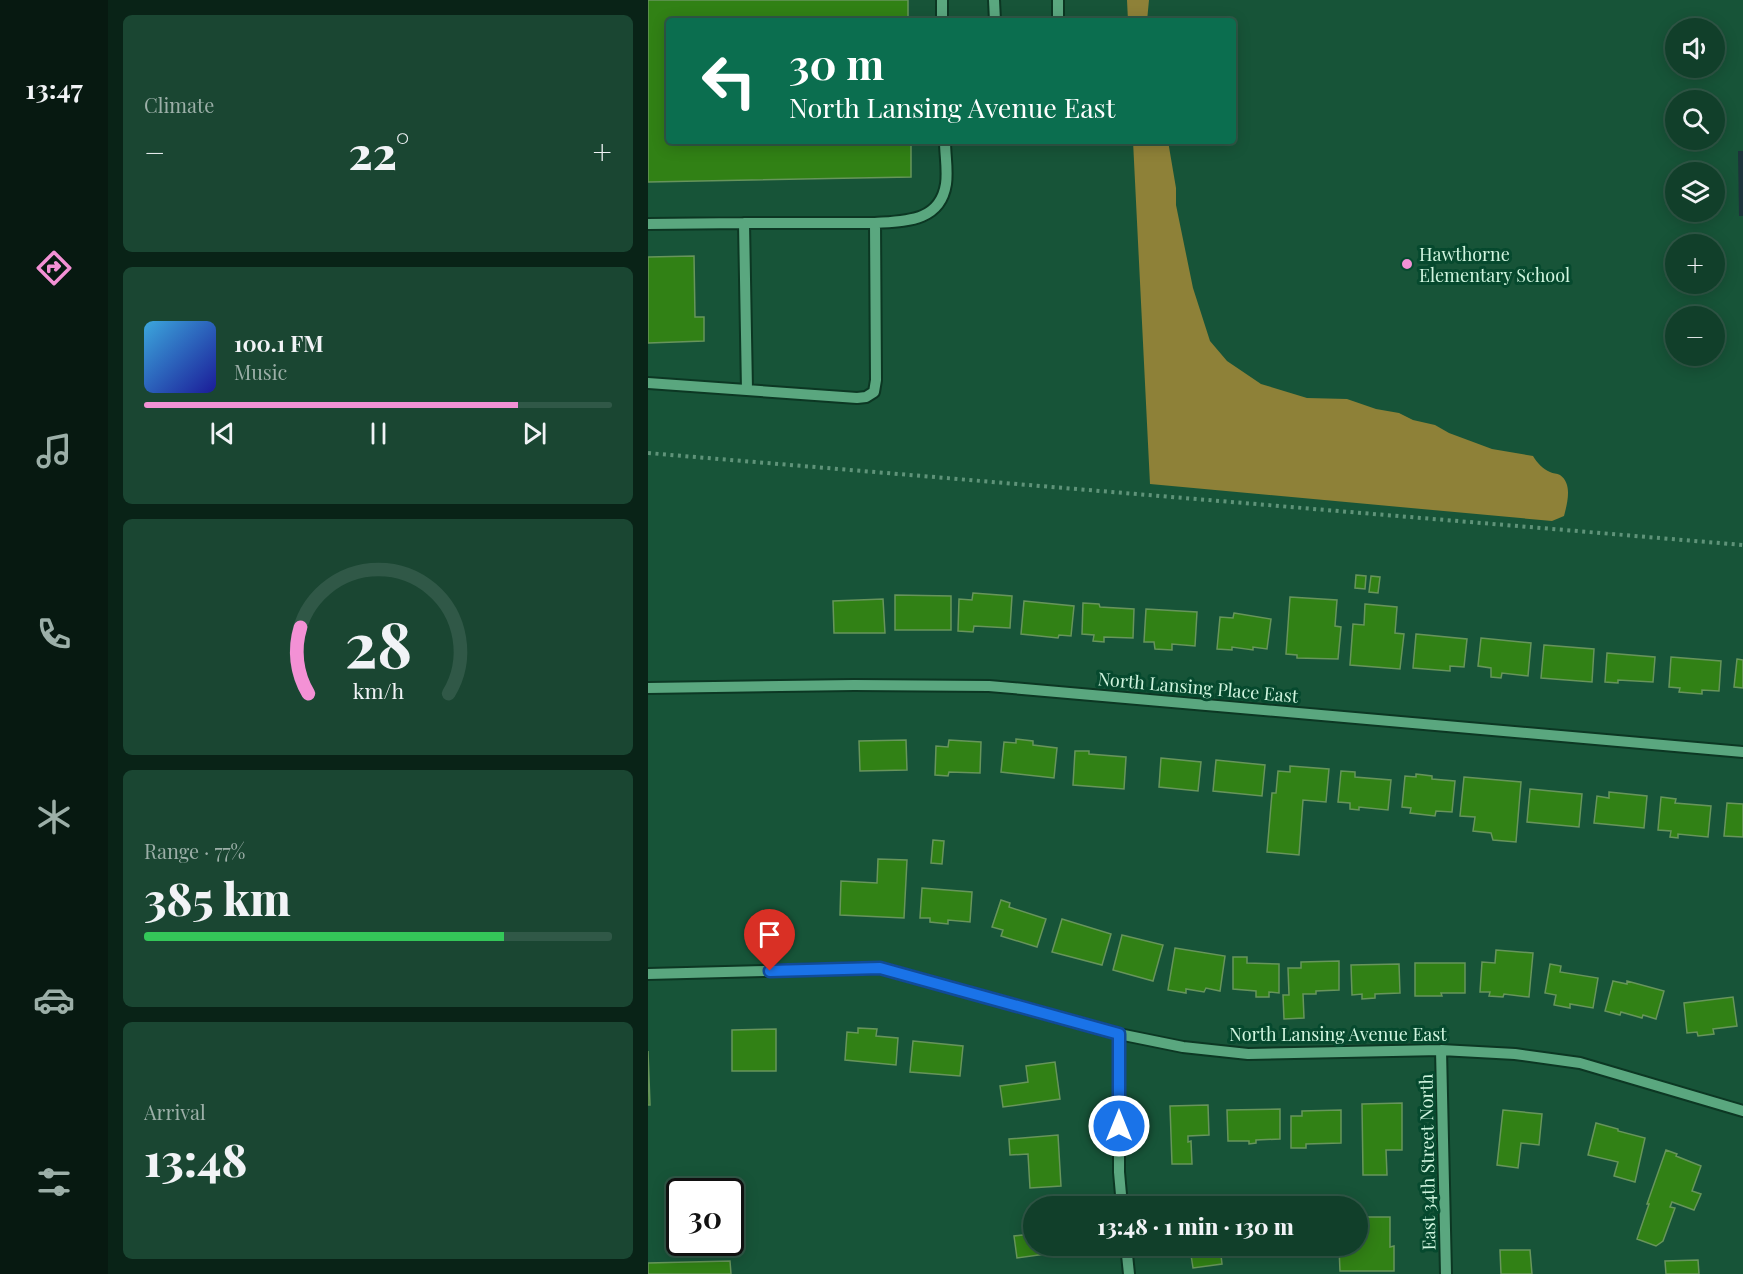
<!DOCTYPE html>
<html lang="en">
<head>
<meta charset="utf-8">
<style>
	:root { --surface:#113f2a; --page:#1a4632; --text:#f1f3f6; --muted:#9cafa8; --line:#305847; --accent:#f391d5 }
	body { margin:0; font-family:"Playfair Display",serif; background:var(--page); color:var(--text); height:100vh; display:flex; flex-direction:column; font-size:22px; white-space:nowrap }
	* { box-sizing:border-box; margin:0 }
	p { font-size:20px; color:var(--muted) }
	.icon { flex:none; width:33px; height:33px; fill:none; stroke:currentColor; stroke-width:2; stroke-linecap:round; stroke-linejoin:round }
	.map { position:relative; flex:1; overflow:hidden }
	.sheet { display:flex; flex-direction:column; gap:15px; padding:15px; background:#092317; width:540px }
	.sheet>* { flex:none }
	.hud { position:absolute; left:18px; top:18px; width:570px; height:126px; border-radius:6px; box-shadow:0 3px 15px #0003,0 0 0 2px var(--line); background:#0b6e4f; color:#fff; overflow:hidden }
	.fabs { position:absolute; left:1017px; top:18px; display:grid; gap:12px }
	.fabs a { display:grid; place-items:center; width:60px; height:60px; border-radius:50%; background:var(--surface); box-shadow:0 3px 15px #0003,0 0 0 2px var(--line); font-size:30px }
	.speed { position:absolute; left:18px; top:1178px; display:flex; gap:12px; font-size:30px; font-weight:700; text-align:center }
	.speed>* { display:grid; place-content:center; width:78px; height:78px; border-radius:50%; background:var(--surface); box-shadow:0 3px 15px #0003,0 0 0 2px var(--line); line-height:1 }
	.speed .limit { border:3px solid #111; border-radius:9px; background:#fff; color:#111 }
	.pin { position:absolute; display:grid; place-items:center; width:51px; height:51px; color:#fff; margin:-62px -26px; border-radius:50% 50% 50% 0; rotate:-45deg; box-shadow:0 0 6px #0007 }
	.pin .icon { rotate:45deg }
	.me { position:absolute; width:66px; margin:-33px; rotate:0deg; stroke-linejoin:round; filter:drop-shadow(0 0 4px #0008) }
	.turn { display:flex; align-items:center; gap:21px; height:126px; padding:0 24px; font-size:27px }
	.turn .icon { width:78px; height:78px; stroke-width:2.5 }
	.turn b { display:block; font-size:42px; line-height:51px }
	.big { font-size:45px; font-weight:800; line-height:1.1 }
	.sheet .card { flex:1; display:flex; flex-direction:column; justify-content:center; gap:9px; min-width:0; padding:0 21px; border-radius:9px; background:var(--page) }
	.sheet .dial { align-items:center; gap:0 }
	.dial svg { height:156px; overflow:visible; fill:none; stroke:var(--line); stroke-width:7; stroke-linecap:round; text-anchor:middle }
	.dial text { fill:var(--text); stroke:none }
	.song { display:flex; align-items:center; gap:18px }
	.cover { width:72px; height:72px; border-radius:9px; background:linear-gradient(135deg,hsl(200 70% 55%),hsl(240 70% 35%)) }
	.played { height:6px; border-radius:3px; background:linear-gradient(90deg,var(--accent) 80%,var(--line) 80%) }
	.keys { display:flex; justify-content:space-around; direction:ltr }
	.heat { display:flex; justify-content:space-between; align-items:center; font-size:33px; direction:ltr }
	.charge { height:9px; border-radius:4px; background:linear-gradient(90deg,#34c759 77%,var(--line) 0) }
	.trip { position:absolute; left:375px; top:1196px; width:345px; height:60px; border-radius:30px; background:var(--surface); box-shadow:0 3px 15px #0003,0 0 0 2px var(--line); font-weight:800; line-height:60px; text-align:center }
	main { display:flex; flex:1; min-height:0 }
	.menu { display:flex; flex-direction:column; width:108px; justify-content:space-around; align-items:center; background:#071911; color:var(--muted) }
	.menu .icon { width:42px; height:42px }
	.menu .active { color:var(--accent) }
	.menu b { font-size:27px; color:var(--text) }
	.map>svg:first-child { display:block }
	.forest { fill:#8e8138 }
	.water { fill:#1d343b }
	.building { fill:#318115; stroke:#67955b; stroke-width:1.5 }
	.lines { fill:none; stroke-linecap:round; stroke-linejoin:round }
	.minor-casing { stroke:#0c3723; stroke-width:14 }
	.path { stroke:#5f9379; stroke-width:4; stroke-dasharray:3 4.5; stroke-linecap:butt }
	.minor { stroke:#5aa77f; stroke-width:10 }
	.route-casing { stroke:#114b97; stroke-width:15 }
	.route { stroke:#1a73e8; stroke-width:10 }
	.poi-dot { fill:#f391d5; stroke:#06492e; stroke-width:2 }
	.labels { text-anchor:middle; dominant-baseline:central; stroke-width:6; stroke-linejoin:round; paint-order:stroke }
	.poi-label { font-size:18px; fill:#d0f5df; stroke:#06492e; text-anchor:start }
	.street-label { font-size:18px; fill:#d0f5df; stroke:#06492e }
</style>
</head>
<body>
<main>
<nav class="menu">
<b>13:47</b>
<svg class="icon active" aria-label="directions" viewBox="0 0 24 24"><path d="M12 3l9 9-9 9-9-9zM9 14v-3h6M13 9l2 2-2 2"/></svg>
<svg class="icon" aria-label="music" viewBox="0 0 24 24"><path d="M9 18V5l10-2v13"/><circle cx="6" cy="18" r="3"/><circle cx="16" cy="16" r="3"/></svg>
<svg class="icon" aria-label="phone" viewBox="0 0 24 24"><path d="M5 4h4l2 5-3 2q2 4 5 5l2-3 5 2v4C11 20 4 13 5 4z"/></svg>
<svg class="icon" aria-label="climate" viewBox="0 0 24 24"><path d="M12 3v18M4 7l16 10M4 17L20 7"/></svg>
<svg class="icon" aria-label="car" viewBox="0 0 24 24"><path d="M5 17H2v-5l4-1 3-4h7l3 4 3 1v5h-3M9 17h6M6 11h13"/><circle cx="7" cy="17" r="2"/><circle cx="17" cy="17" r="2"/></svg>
<svg class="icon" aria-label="filters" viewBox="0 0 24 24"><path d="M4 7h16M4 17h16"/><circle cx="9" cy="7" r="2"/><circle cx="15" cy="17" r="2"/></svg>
</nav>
<section class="sheet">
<div class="card"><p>Climate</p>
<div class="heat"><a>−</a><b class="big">22°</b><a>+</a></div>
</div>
<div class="card">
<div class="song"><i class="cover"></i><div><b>100.1 FM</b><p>Music</p></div></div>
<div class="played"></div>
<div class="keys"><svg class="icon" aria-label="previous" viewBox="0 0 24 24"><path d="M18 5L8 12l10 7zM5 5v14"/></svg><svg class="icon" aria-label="pause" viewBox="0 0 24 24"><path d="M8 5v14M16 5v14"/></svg><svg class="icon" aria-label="next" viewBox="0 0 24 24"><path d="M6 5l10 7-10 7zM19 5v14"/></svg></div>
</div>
<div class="card dial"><svg viewBox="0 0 100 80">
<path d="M14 69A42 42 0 1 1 86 69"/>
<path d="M14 69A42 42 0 0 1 10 35" stroke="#f391d5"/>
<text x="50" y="56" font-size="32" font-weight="700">28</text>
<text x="50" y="72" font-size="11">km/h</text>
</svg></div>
<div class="card"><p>Range · 77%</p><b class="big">385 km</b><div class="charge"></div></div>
<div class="card"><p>Arrival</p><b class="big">13:48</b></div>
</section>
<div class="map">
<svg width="1095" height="1274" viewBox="0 0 1095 1274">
	<rect width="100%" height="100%" fill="#175438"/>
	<path class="forest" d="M479 0H501L499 21H480Z
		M485 141H520L528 188V205L545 288 562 341 579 361 613 384 659 398 699 399 728 409 751 413 765 420 787 425 801 433 844 449 885 456C889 463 895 469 902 472 905 474 909 473 912 475 925 484 919 504 916 516L904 521 502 484Z"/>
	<path class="water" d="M1090 151H1095V216H1091Z"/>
	<path class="building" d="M0 0H260V21H21V141H263V177L0 182Z
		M46 256 47 317H56V341L0 343V257Z
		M708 575 718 576 717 589 707 588Z
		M723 576 732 577 730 593 721 592Z
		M325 593 364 596 362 628 326 626 325 632 310 631 311 599 324 600Z
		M247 595 303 596V630H247Z
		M642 597 689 600 687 626 693 627 690 659 649 658V655L638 654Z
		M235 599 237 633H186L185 601Z
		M376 601 426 606 423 636 411 635 410 638 373 634Z
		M435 603 451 604 452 607 486 609 485 638 456 637V642L445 641 446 635 434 634Z
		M717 604 749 607 747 633 756 634 752 669 702 665 705 624 716 625Z
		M498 609 549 612 547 646 524 644V650L507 649 506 642H496Z
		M586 613 623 619 619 649 605 647V650L584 647V650L569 649 572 617 585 618Z
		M768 634 819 639 816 667 802 666V671L765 668Z
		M833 638 883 643 880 676 854 673 853 678 843 677V668L830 666Z
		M896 645 946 649 944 682 893 678Z
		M959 653 1007 657 1005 682 970 680V683L957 682Z
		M1023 657 1073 661 1071 691 1054 690V694L1031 692 1032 688 1021 687Z
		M1089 659 1095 660V688L1086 687Z
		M368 739 385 741V745L409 748 406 778 353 772 356 742 368 743Z
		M258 740 259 770 212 771 211 741Z
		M301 740 333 742 332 773 301 772 300 776 287 775 288 746 300 747Z
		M427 751H441V754L478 757 476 789 425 785Z
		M513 758 553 762 550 791 511 787Z
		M568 760 617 765 614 796 565 791Z
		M642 766 681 769 678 802 655 800 651 855 619 852 624 793H628L630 771 642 772Z
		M693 771 707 772V777L743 780 740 810 711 807V810L702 809V803L690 802Z
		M768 774 784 776V779L807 781 804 812 788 811 787 816 762 813 763 808 754 807 757 776 768 777Z
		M816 777 873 782 868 842 845 840 843 833 825 831 827 817 812 816Z
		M882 789 934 794 931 827 879 822Z
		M961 792 999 796 996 828 946 823 949 796 961 798Z
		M1013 797 1028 799 1027 803 1063 806 1060 837 1030 834V838L1022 837 1023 831 1010 830Z
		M1079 803 1095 804V837L1076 836Z
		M285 840 296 841 294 864 283 863Z
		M230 859 259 860 256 918 192 915 193 881 229 883Z
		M274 888 324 892 322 922 300 920V924L282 922V918H272Z
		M353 900 362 903 361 907 398 919 389 947 353 936 355 930 344 927Z
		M414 919 463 934 454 965 404 952Z
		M474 935 515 945 505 981 465 970Z
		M527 948 577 956 572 991 558 988 556 992 538 989V993L520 990Z
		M848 950 885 953 881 997 856 994 855 997 841 996 842 992H832L834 962 847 963Z
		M585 957H599V963L631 964V993L621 992V997H608V991L585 989Z
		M691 961V990L668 991V994H655L656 1018 636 1019 635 995H641L640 968H653V962Z
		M767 963H817V993H793L794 996H767Z
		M751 964 752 993 727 994V998L714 999V994L704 995 703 965Z
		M902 964 913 966 912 972 950 978 945 1008 922 1004V1008L906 1005 908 995 897 993Z
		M965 981 979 984V981L1016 991 1008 1019 995 1015 994 1018 973 1012 972 1015 957 1011Z
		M1085 997 1089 1026 1065 1029 1066 1034 1050 1036 1049 1032 1039 1033 1036 1003Z
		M210 1028 229 1029 228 1036 250 1038 248 1065 197 1060 199 1032 210 1033Z
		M128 1029V1071H84V1030Z
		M265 1041 315 1046 312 1076 262 1072Z
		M0 1051 2 1105H0Z
		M407 1062 412 1099 355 1107 352 1086 380 1082 378 1066Z
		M754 1103V1150H738L739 1175H715L714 1104Z
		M560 1105 561 1135 540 1136V1142L543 1141 544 1164H524L522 1106Z
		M632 1109V1139L608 1140V1143L601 1144V1141H580L579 1110Z
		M693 1110V1143L658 1144V1148H643V1116H654V1111Z
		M855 1110 894 1114 891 1145 873 1143 870 1168 849 1165Z
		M948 1123 970 1129V1131L997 1138 987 1182 966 1176 970 1162 940 1155Z
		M410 1135 413 1186 382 1188 380 1154 362 1155 361 1139Z
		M1018 1150 1029 1154 1028 1156 1053 1166 1044 1191 1053 1194 1046 1210 1024 1202 1022 1207 1027 1208 1015 1241 1008 1246 989 1239 1001 1204H999Z
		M711 1217H742V1247L746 1246V1271H692L691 1248 712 1247Z
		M386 1228V1245H426L427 1250 369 1258 366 1236 384 1234 383 1229Z
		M529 1245 572 1246 574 1264 545 1268 543 1255 531 1256Z
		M852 1250H882L884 1274H853Z
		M1050 1260 1051 1274H1018L1017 1261Z
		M82 1261 83 1274H0V1263Z"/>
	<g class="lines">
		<defs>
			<path id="minor" d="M294 0V21
				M346 0 347 21
				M410 0V21
				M0 224 96 223
				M0 383 209 398 218 397 226 392 228 380 227 223C257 221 292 222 298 184 300 170 297 155 297 141
				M99 390 96 223H227
				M0 688 206 685 341 686 1095 752
				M0 974 232 968 471 1034 535 1047 600 1054 793 1050 867 1054 932 1063 1095 1111
				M471 1034V1172L474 1206
				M793 1050 798 1274
				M478 1245 481 1274"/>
		</defs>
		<use href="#minor" class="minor-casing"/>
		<path class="path" d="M0 453 1095 545"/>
		<use href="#minor" class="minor"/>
	</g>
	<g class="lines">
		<defs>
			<path id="route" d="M122 971 232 968 471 1034V1126"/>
		</defs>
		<use href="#route" class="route-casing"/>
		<use href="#route" class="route"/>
	</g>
	<circle class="poi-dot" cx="759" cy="264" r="6"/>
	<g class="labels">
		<g class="poi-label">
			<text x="771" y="254">Hawthorne<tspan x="771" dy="21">Elementary School</tspan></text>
		</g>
		<g class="street-label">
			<text transform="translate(550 687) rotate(5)">North Lansing Place East</text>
			<text x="690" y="1034">North Lansing Avenue East</text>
			<text transform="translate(779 1162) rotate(-91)">East 34th Street North</text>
		</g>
	</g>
</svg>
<div class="fabs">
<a><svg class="icon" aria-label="sound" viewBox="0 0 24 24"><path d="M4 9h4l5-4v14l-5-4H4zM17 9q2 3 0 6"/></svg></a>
<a><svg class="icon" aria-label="search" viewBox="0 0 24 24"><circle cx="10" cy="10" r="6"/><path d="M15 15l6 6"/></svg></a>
<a><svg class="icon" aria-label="layers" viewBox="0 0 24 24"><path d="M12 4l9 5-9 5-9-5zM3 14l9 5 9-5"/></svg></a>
<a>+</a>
<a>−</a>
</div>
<div class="speed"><div class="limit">30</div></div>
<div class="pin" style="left:122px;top:971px;background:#d93025"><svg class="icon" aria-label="arrive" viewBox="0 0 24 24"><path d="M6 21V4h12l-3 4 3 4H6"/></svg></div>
<svg class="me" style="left:471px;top:1126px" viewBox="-20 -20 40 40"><circle r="17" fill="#1a73e8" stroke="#fff" stroke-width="3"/><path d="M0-11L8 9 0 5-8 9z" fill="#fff"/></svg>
<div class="trip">13:48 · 1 min · 130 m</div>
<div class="hud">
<div class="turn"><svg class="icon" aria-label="left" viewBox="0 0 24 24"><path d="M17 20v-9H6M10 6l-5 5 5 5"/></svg><div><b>30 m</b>North Lansing Avenue East</div></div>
</div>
</div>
</main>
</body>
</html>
